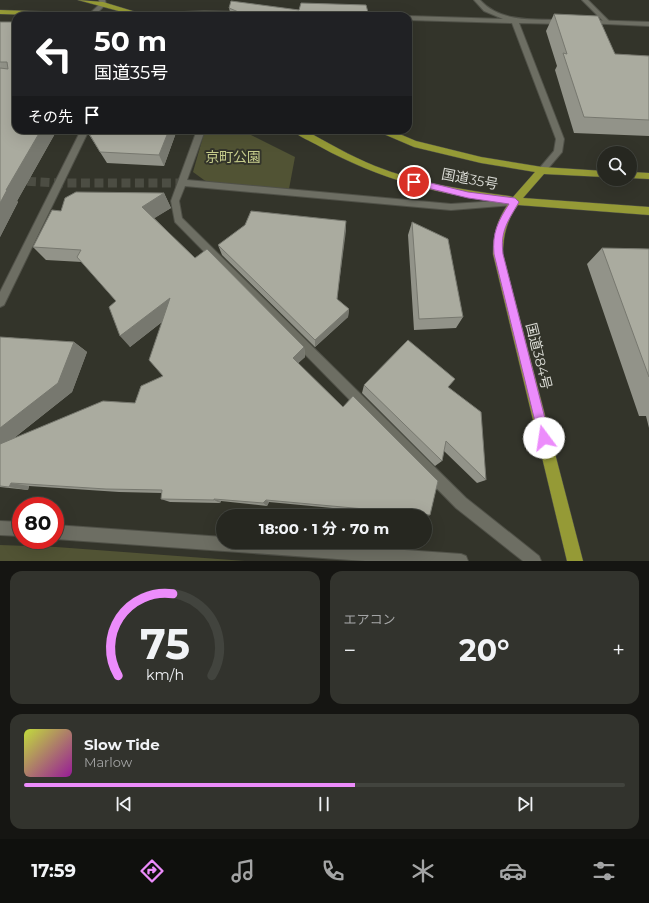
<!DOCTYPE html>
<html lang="ja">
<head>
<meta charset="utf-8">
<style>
	:root { --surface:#262720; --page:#32332d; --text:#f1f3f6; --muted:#a4a5a5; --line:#42443e; --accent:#ec8cfb }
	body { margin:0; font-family:Montserrat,"Noto Sans JP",sans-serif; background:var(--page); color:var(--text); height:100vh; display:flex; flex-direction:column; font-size:15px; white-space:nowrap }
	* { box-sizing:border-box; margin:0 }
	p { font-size:13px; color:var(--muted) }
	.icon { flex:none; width:22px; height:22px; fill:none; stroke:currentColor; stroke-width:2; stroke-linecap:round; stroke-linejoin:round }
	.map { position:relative; height:561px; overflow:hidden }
	.side { display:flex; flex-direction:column; gap:10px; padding:10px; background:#151512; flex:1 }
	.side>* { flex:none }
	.hud { position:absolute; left:12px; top:12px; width:400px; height:122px; border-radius:12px; box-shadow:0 4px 16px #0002,0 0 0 1px var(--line); background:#202124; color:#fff; overflow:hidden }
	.tools { position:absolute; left:597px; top:146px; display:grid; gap:8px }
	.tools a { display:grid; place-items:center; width:40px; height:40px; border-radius:50%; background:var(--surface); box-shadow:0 4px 16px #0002,0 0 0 1px var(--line); font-size:20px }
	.speed { position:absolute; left:12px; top:497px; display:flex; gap:8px; font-size:20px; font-weight:700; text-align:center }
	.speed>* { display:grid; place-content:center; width:52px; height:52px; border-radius:50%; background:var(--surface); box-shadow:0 4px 16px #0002,0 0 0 1px var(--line); line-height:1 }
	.speed .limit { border:6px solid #d22; background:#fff; color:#111 }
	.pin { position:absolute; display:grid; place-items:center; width:34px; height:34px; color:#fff; margin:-17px; border:2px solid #fff; border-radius:50%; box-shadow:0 1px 4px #0007 }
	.me { position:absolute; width:44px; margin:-22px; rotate:346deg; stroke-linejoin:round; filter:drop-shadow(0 0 3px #0008) }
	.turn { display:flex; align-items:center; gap:14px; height:84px; padding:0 16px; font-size:18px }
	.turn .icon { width:52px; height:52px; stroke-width:2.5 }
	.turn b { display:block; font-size:28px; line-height:34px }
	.then { display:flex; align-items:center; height:38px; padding:0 16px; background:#0003; gap:8px; font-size:15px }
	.big { font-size:30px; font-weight:700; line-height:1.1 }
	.side .card { flex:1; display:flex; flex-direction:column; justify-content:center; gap:6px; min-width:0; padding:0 14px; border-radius:12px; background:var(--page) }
	.side .dial { align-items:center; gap:0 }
	.dial svg { height:104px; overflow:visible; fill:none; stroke:var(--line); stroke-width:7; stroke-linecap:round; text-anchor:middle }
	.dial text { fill:var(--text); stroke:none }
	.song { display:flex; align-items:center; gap:12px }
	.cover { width:48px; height:48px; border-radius:6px; background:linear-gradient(135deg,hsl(70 70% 55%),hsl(300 70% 35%)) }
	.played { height:4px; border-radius:2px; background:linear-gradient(90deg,var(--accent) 55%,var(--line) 55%) }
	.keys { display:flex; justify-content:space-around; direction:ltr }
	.heat { display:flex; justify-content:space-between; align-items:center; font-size:22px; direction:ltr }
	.side .tiles { flex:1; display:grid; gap:10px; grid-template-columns:1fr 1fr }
	.card:last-child { grid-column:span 2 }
	.trip { position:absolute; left:216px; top:509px; width:216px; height:40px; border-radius:20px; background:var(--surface); box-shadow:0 4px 16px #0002,0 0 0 1px var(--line); font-weight:700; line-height:40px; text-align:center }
	.tabs { display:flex; height:64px; justify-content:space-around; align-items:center; background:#0f100d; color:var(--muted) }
	.tabs .icon { width:28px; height:28px }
	.tabs .current { color:var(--accent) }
	.tabs b { font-size:18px; color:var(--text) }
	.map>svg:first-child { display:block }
	.green { fill:#515334 }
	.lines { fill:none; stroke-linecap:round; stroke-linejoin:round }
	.pedestrian-tunnel { stroke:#4c4d43; stroke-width:9; stroke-dasharray:9 4.5; stroke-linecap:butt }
	.service-casing { stroke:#505148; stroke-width:2 }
	.minor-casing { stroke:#505148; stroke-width:2 }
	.tertiary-casing { stroke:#505148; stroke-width:2 }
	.trunk-casing { stroke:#505148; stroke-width:1 }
	.service { fill:#6d6e63; fill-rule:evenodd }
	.minor { fill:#6d6e63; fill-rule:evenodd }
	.tertiary { fill:#6d6e63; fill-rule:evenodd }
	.trunk { fill:#959a36; fill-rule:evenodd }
	.wall { fill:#929389 }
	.shaded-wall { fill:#77786f }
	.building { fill:#aaab9f; stroke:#77786f }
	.route { fill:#ec8cfb; stroke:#995ba3 }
	.labels { text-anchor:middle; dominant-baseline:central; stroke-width:4; stroke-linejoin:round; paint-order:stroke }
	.park-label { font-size:14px; fill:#c5cb8b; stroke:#33342a }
	.street-label { font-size:14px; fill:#d8d9d3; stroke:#33342a }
</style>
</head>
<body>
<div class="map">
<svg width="649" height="561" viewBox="0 0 649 561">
	<rect width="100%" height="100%" fill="#33342a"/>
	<path class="green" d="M205 130H241L295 157 289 189 212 184 204 180 193 172Z
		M0 545 56 547 245 561H0Z"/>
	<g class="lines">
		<path class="pedestrian-tunnel" d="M0 180 59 183H182"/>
		<defs>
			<path id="service" d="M582 0H588L609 21V23H605Z"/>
			<path id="minor" d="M474 0H480C501 23 534 19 563 20L566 22 563 24 519 23 564 139 562 152 545 172 542 173 538 170 554 151 556 139 512 23 408 20V16L503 19 484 11Z
				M204 11 244 12 247 14 244 16H140L143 14Z
				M587 20 649 22V26L585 23V21Z
				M81 130H89L4 305 0 307V292Z
				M197 130H205L187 180 451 204 516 200 517 202 513 205 451 210 185 186 179 201 182 218 466 498 539 556 541 561H523L456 508 175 222 171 201Z
				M0 521 21 522V536L0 535Z
				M55 525 223 537V542H291L461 554 466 556 468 561H365L55 539Z"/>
			<path id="tertiary" d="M99 0H105L106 4 94 16H87L100 4Z"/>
			<path id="trunk" d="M78 0 103 2 149 16H137Z
				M0 10 59 12 73 16 0 14Z
				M293 130H304C327 142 350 156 375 166 418 183 464 190 509 196L513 197 535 172 481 163 414 147 379 132 378 130H390L416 141 481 157 542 167 604 171V177L544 174 523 198 649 207V215L518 205C507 220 503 235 503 254L583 561H567L493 254C493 235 497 220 508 204 439 194 380 180 319 146 311 141 298 137 293 130Z
				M630 172 649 173V179L630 178Z"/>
		</defs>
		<use href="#service" class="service-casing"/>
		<use href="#minor" class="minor-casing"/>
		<use href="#tertiary" class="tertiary-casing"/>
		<use href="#trunk" class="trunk-casing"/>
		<use href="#service" class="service"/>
		<use href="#minor" class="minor"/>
		<use href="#tertiary" class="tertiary"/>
		<use href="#trunk" class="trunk"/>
	</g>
	<path class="wall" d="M229 8 299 10 369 16H231Z
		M554 14 615 54 649 56V136L574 133 555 70 557 66 546 31Z
		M0 22H16V130H57L17 201 18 202 0 237Z
		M86 130H177L164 166 107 163Z
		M164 193 171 208 154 218 195 258 304 347 305 357 298 363 430 515 425 516H417L269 502 267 506 221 501 220 503 170 502 161 499 162 493 119 492 29 486 28 490 0 487V337L74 342 87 352 72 392 14 438 135 403 163 376 162 322 130 347 116 301 82 262 46 260 33 247 61 211Z
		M346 221 337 299 349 309 348 317 315 347 222 255 218 245Z
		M412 222 463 317 456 328 414 330 408 235Z
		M602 248 649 249V428L646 416H639L587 264Z
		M455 379 448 387 486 480 477 483 444 451 442 461 435 466 362 393 364 385Z"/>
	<path class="shaded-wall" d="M41 130H57L17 201 18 202 0 237V203L6 190Z
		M169 130H177L164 166 159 155Z
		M164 193 171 208 150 221 142 207Z
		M346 221V231L336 307 337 299Z
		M170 298 177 310 130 347 120 336Z
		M349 309 348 317 315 347V340Z
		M74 342 87 352 72 392 0 449V428Z
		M304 347 305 357 294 367 293 358Z
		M11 483 29 486 28 490 9 487Z
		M214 499 221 501 220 503 214 500Z
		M266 500 269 502 267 506 263 503Z"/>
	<path class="building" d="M231 1 299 10 301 3 366 5 369 16H248L229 8Z
		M554 14 598 16 615 54 649 56V120L584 117 563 53 567 54Z
		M0 22H16V130H41L6 190H7L0 203V68L8 69 7 62H0Z
		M87 130H169L159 155 100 152Z
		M76 192 164 193 142 207 195 258 207 249 304 347 293 358 343 407 353 396 438 481 430 515 266 500 263 503 214 499V500L161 499 162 490 106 489 11 483 9 487 0 486V444L103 401 135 403 141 386 163 376 149 360 170 298 120 336 109 307 116 301 77 257 81 250 33 247 52 210 61 211 65 198Z
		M251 211 346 221 337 299 349 309 315 340 218 245 245 225Z
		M412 222 448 239 463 317 419 319Z
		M602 248 649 249V377Z
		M0 337 74 342 58 383 0 428Z
		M408 340 455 379 448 387 481 412 486 480 446 441 442 461 364 385Z"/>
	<path class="route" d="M414 179 468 192 515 198 519 202C508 221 500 231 503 254L550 438 548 442 544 444 540 442 539 438 494 254C492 233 498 221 509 204L468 198 411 184V180Z"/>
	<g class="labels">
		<g class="park-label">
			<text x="233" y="157">京町公園</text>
		</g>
		<g class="street-label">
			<text transform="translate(470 179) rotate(11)">国道35号</text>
			<text transform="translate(539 356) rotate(76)">国道384号</text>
		</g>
	</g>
</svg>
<div class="tools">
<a><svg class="icon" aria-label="search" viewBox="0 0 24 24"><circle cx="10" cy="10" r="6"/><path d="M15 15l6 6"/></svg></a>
</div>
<div class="speed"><div class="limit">80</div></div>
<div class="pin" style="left:414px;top:182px;background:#d93025"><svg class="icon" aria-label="arrive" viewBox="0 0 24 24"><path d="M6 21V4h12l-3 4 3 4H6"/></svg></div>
<svg class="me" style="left:544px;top:438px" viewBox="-20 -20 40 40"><circle r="19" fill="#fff"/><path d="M0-13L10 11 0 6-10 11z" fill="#ec8cfb"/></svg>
<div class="trip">18:00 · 1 分 · 70 m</div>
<div class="hud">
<div class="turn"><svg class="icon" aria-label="left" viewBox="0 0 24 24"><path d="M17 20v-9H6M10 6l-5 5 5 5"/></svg><div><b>50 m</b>国道35号</div></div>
<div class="then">その先<svg class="icon" aria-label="arrive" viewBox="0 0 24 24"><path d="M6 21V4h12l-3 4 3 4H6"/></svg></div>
</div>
</div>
<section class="side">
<div class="tiles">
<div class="card dial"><svg viewBox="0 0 100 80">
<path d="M14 69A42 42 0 1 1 86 69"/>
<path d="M14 69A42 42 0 0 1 56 6" stroke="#ec8cfb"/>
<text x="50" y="56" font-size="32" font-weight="700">75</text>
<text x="50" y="72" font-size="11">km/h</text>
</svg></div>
<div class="card"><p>エアコン</p>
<div class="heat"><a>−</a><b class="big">20°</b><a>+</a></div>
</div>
<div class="card">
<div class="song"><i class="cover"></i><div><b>Slow Tide</b><p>Marlow</p></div></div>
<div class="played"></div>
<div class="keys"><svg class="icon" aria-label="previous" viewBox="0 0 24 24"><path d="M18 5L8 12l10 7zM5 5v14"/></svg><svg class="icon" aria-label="pause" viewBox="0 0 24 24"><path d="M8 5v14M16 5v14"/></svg><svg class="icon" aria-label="next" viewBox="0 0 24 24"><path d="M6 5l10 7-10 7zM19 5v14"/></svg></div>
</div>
</div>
</section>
<nav class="tabs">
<b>17:59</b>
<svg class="icon current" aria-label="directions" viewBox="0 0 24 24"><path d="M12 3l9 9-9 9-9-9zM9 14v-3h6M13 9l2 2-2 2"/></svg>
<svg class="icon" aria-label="music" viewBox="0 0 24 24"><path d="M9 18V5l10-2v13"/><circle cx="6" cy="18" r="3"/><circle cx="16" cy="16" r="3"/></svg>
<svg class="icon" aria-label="phone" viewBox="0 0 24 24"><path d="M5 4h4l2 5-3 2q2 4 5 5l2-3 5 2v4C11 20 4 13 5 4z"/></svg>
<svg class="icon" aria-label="climate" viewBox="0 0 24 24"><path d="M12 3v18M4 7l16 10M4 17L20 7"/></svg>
<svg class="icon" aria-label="car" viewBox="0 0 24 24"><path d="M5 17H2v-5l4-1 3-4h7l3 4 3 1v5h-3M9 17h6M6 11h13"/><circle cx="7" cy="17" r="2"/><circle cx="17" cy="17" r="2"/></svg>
<svg class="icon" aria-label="filters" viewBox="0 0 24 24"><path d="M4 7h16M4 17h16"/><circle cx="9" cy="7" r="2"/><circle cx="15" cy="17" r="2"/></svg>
</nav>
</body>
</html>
